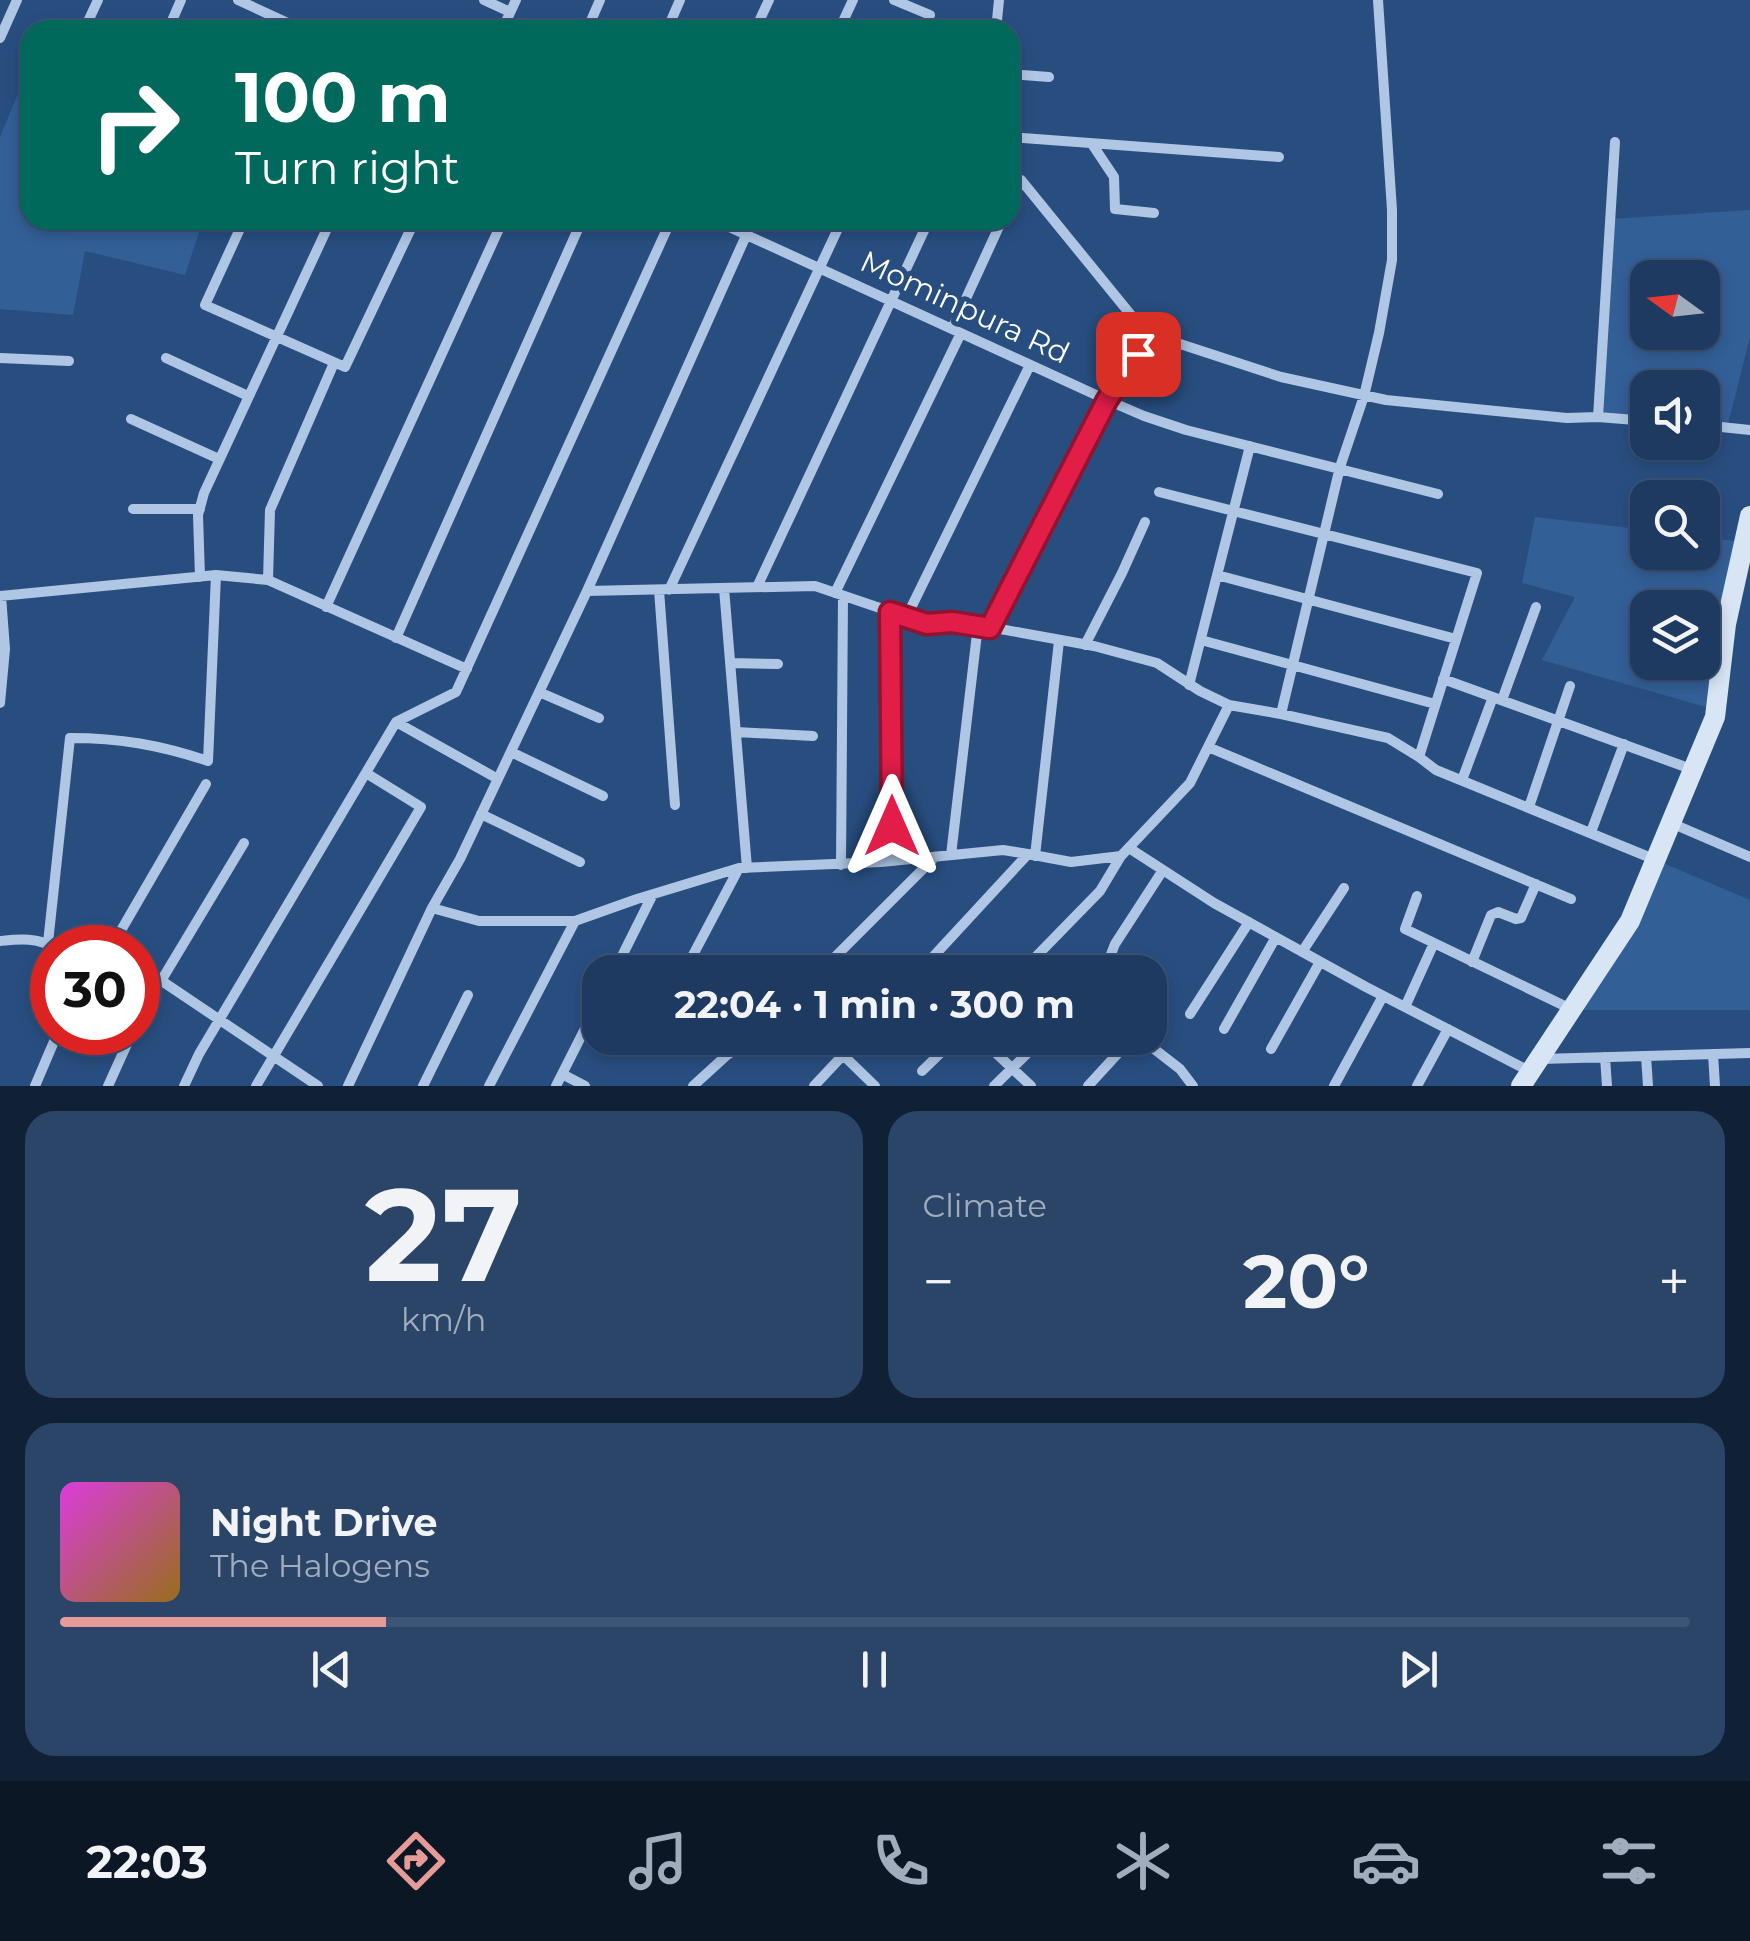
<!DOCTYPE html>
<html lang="en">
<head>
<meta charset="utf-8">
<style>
	:root { --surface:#1e3a60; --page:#2b4569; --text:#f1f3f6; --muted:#a1adbd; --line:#3c5475; --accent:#e69b98 }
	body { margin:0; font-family:Montserrat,sans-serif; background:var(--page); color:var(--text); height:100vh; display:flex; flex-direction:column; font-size:38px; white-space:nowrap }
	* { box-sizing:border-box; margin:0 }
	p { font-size:32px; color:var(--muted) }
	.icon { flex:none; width:55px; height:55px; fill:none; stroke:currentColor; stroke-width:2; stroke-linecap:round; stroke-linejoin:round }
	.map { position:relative; height:1086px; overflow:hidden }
	.drawer { display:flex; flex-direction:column; gap:25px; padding:25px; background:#102035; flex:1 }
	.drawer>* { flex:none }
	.guide { position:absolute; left:20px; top:20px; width:1000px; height:210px; border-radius:30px; box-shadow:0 5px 15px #0003,0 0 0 2px var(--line); background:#00695c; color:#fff; overflow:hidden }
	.needle { width:65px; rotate:285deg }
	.tools { position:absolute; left:1630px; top:260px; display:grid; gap:20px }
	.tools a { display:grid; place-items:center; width:90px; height:90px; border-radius:20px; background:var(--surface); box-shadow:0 5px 15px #0003,0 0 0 2px var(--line); font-size:50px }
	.speed { position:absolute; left:30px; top:925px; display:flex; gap:20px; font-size:50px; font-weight:700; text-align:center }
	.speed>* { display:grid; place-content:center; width:130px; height:130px; border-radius:50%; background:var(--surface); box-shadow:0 5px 15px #0003,0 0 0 2px var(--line); line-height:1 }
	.speed .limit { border:15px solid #d22; background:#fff; color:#111 }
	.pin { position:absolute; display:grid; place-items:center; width:85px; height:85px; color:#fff; margin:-42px; border-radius:20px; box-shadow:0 5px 15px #0006 }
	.me { position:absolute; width:110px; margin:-55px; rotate:0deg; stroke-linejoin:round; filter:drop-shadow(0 0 8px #0008) }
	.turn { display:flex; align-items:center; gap:35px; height:210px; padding:0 50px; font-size:45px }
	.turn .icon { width:130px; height:130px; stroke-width:2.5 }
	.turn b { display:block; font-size:70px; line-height:85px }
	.big { font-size:75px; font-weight:700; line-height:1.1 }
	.drawer .card { flex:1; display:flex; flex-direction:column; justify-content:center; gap:15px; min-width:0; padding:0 35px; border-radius:30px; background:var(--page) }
	.drawer .dial { align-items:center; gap:0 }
	.dial b { font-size:130px; line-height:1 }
	.song { display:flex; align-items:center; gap:30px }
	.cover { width:120px; height:120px; border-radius:15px; background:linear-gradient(135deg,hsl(300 70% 55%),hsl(40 70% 35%)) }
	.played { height:10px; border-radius:5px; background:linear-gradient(90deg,var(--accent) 20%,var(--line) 20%) }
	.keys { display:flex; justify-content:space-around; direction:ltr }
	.heat { display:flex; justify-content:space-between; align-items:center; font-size:55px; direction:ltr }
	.drawer .tiles { flex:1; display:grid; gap:25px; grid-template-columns:1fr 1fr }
	.card:last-child { grid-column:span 2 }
	.trip { position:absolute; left:582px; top:955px; width:585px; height:100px; border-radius:30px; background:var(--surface); box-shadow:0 5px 15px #0003,0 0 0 2px var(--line); font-weight:700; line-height:100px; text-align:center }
	.dock { display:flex; height:160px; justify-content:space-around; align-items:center; background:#0c1726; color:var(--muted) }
	.dock .icon { width:70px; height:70px }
	.dock .current { color:var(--accent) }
	.dock b { font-size:45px; color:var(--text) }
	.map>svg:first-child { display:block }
	.green { fill:#335f97; fill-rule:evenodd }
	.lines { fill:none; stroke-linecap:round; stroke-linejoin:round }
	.street { stroke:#afc7e5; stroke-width:10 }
	.secondary { stroke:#d8e5f5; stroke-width:20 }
	.route-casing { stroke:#92132f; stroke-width:25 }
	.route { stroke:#e11d48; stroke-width:18 }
	.labels { text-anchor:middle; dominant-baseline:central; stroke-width:10; stroke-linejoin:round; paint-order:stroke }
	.street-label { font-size:30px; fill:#fff; stroke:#284e80 }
</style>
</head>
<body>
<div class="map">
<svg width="1750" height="1086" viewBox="0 0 1750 1086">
	<rect width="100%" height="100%" fill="#284e80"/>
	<path class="green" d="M22 84 30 88V220H203L185 275 85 251 73 315 0 309V137Z
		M1750 210V337L1727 428 1703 425 1702 388H1648L1647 421 1598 417 1610 219ZM1648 278H1702V332H1648Z
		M1535 517 1647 530 1648 552H1702L1703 537 1744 542 1716 710 1542 660 1575 597 1522 583ZM1648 608H1702V662H1648Z
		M1656 860 1750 900V1010H1571Z"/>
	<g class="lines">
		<path class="street" d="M238 0 303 30
			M484 0 510 12
			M894 0 930 15 923 30
			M84 30 98 0
			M168 30 181 0
			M502 30 516 0
			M587 30 600 0
			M667 30 680 0
			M755 30 769 0
			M839 30 853 0
			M996 30 999 0
			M0 38 17 0
			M1010 74 1049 77
			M1010 137 1279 157
			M1092 144 1114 177 1115 209 1154 213
			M1010 203 1021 180 1157 347
			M244 220 205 305 345 367 415 220
			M714 220 1107 400 1138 354 1171 341 1281 377 1386 400 1567 418 1598 417 1648 421
			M952 329 1002 220
			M0 358 69 361
			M166 358 248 396
			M1598 417 1615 142
			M131 419 219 459
			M1702 425 1750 430
			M1159 492 1477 573 1419 757 1388 738 1281 714
			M133 509H200
			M1217 575 1456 639
			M200 577 198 515 204 493 331 220
			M268 580 270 510 334 363
			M757 587 929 220
			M724 588 747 868
			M659 590 675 805
			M669 590 842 220
			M587 591 815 586 927 624 952 623 978 625 1094 646 1157 663 1200 691 1229 705
			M835 593 961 333
			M0 596 216 575 268 580 467 669
			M326 607 503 220
			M890 612 892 861
			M906 618 1030 365
			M990 628 1107 400 1144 416 1186 430 1438 494
			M396 638 582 220
			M1201 640 1435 704
			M1085 645 1122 573 1145 522
			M730 663 778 664
			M1443 679 1694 770
			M1189 685 1250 446
			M539 692 599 718
			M1502 700 1536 607
			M0 703 5 649 1 596
			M396 722 456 692 671 220
			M736 732 813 736
			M1208 747 1571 899
			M511 752 603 796
			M1419 757 1436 770 1656 860
			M1462 780 1493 697
			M1529 807 1570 686
			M481 814 580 862
			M1671 823 1750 857
			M1591 832 1624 744
			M1129 848 1214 903 1366 987 1529 1071
			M951 855 978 625
			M1035 856 1059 641
			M841 865 843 596
			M1417 896 1405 929 1571 1009
			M432 908 479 921H575L637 899 739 868 881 862 1003 850 1028 854
			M0 941C20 939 37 937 55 948
			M48 943 70 738C120 738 160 745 208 761L216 575
			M117 948 116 939 206 784
			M1302 952 1344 888
			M1472 962 1491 915 1498 912 1516 919 1521 918 1536 884
			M138 965 318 1086
			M614 972 653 894
			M684 972 739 868
			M820 972 935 857
			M919 972 1028 854 1071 862 1121 856 1190 783 1229 705 1281 714 1340 467 1364 396 1379 333 1392 260V210L1378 0
			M1021 972 1100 891 1121 856
			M1104 972 1115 944 1163 870
			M161 981 244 843
			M1405 1007 1434 943
			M1190 1014 1249 922
			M1224 1029 1276 937
			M980 1038 1031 1086
			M1140 1038 1180 1069 1193 1086
			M1271 1049 1320 962
			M641 1052 649 1038
			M1713 1054 1715 1086
			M843 1055 875 1086
			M1646 1056 1648 1086
			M1605 1057 1607 1086
			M1541 1059 1750 1053
			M922 1071 956 1038
			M562 1074 585 1086
			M35 1086 58 1032
			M108 1086 127 1044
			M184 1086 199 1054 396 722 498 779
			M256 1086 421 807 366 773
			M348 1086 432 908 460 859 587 591 753 220
			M423 1086 468 995
			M489 1086 575 921
			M556 1086 600 999
			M693 1086 727 1055 752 1038
			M814 1086 859 1038
			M994 1086 1043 1038
			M1088 1086 1132 1038
			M1334 1086 1383 996
			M1417 1086 1448 1029"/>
		<path class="secondary" d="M1521 1086 1630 921 1715 717 1726 624 1750 516"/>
	</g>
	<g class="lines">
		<defs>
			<path id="route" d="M892 826 890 612 927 624 952 622 990 628 1107 400 1138 354"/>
		</defs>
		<use href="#route" class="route-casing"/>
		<use href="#route" class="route"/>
	</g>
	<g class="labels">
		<g class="street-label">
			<text transform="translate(965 307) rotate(25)">Mominpura Rd</text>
		</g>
	</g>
</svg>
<div class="tools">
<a><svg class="needle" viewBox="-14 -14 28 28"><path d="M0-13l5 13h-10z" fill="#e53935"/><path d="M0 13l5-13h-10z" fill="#a1adbd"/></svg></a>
<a><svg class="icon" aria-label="sound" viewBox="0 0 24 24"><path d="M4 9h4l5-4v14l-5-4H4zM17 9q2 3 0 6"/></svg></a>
<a><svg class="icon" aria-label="search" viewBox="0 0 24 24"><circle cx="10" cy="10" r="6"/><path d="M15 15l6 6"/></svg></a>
<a><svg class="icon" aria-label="layers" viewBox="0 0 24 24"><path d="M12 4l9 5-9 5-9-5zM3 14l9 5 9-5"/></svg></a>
</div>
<div class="speed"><div class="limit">30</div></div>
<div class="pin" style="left:1138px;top:354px;background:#d93025"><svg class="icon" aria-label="arrive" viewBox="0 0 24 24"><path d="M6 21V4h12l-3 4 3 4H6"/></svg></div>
<svg class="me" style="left:892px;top:826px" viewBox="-20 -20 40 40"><path d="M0-17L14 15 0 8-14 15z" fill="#e11d48" stroke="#fff" stroke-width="4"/></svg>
<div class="trip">22:04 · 1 min · 300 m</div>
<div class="guide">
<div class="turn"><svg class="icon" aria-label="right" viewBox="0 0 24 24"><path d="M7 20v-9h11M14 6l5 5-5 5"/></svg><div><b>100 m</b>Turn right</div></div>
</div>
</div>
<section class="drawer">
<div class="tiles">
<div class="card dial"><b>27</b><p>km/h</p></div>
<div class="card"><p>Climate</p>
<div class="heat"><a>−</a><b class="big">20°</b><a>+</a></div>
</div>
<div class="card">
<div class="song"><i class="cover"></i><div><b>Night Drive</b><p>The Halogens</p></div></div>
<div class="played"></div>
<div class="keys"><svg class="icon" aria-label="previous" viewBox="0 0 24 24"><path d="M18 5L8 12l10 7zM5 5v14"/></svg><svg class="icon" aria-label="pause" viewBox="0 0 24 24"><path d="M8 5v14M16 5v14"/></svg><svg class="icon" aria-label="next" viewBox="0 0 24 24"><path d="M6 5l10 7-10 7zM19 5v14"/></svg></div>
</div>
</div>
</section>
<nav class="dock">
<b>22:03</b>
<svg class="icon current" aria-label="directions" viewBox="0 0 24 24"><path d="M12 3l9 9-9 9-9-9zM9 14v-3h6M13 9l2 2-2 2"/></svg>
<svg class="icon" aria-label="music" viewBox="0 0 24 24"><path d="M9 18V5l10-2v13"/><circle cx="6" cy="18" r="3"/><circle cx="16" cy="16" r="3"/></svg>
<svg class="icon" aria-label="phone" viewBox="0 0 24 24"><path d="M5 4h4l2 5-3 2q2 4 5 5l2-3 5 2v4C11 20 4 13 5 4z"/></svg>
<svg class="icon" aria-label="climate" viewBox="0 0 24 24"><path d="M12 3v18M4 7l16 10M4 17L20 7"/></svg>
<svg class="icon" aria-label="car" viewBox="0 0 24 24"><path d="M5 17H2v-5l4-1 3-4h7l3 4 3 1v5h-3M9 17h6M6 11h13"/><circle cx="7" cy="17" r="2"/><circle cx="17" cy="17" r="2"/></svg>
<svg class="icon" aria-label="filters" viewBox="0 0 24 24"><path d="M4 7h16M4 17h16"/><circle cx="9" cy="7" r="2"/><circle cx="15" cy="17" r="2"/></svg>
</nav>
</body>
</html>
